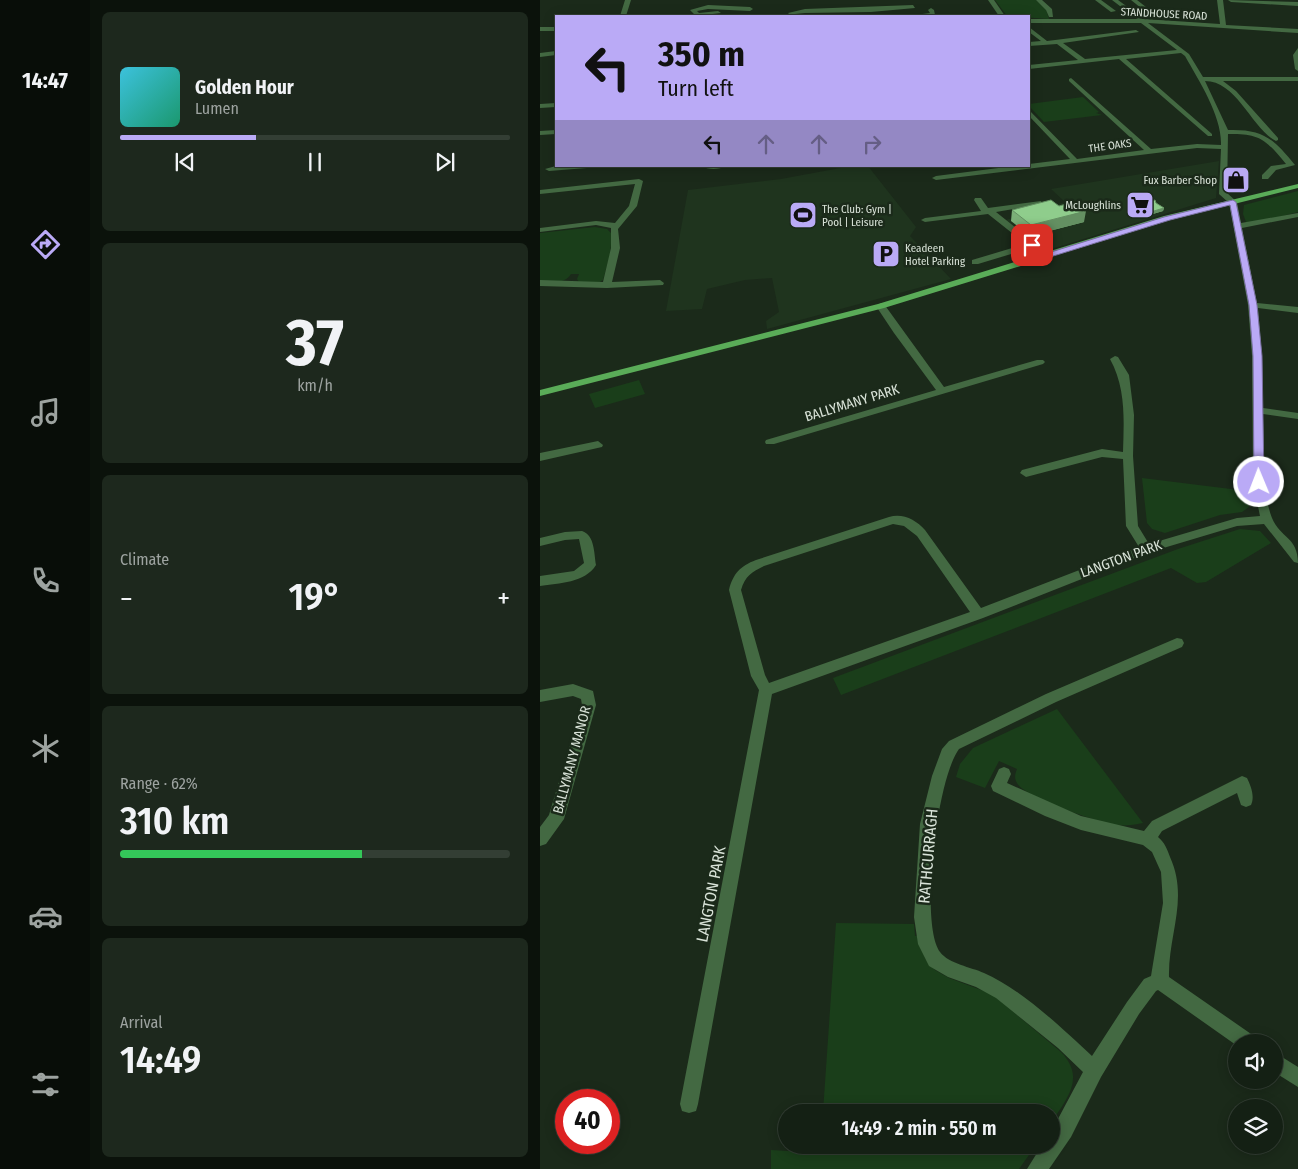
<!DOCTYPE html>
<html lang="en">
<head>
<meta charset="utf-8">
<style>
	:root { --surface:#142014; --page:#1d281d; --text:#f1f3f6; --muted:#9da3a0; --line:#333e34; --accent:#baaaf6 }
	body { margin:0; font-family:"Fira Sans Condensed",sans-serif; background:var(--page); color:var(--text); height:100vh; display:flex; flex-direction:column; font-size:19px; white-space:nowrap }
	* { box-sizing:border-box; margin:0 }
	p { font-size:16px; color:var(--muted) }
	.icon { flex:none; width:28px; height:28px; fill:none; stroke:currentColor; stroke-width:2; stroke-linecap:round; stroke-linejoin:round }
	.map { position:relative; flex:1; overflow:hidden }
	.sheet { display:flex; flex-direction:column; gap:12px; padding:12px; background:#0b120b; width:450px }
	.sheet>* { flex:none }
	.banner { position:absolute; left:15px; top:15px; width:475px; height:152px; border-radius:0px; box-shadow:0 2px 12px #0003,0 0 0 1px var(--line); background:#baaaf6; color:#111; overflow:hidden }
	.tools { position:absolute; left:688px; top:1034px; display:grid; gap:10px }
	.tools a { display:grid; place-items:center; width:55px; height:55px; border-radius:50%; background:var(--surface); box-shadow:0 2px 12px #0003,0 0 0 1px var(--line); font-size:25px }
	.speed { position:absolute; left:15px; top:1089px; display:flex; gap:10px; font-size:25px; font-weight:700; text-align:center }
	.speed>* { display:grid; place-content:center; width:65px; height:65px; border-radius:50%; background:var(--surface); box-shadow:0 2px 12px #0003,0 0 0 1px var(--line); line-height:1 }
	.speed .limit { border:8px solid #d22; background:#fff; color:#111 }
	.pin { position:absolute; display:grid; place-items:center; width:42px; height:42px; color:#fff; margin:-21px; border-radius:10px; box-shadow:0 2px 8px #0006 }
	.me { position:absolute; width:55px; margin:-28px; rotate:359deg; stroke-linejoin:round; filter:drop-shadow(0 0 4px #0008) }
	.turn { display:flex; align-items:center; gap:18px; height:105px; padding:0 20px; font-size:22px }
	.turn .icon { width:65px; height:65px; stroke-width:2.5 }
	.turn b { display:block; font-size:35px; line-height:42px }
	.lanes { display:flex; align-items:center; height:48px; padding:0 20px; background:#0003; justify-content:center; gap:25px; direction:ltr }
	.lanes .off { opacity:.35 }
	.big { font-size:38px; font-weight:600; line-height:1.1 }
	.sheet .tile { flex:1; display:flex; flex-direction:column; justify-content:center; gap:8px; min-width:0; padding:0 18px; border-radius:8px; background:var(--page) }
	.sheet .dial { align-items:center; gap:0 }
	.dial b { font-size:65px; line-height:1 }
	.song { display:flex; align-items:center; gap:15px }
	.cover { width:60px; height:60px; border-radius:8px; background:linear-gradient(135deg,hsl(190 70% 55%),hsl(160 70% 35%)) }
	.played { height:5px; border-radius:2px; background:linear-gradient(90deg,var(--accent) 35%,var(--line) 35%) }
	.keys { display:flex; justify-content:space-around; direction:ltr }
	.heat { display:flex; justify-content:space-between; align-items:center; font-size:28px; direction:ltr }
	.charge { height:8px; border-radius:4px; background:linear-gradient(90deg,#34c759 62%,var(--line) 0) }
	.trip { position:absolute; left:238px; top:1104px; width:282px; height:50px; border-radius:25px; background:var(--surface); box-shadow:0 2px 12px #0003,0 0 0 1px var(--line); font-weight:600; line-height:50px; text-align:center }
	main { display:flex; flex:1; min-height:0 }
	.tabs { display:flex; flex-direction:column; width:90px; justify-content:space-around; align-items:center; background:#080d08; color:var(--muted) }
	.tabs .icon { width:35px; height:35px }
	.tabs .active { color:var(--accent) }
	.tabs b { font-size:22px; color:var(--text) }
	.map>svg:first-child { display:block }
	.built { fill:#1f341e }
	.green { fill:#1a3e1a }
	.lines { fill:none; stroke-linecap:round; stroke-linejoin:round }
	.minor { fill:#436942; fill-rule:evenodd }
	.major { fill:#5aac58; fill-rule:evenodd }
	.wall { fill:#7bb078 }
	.shaded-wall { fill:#649062 }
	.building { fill:#8fcd8c; stroke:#649062 }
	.route { fill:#baaaf6; stroke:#796ea0 }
	.labels { text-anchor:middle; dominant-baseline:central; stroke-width:5; stroke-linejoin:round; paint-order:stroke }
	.far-street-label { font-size:11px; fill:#d9e3d8; stroke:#1b2a1a }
	.far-poi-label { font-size:11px; fill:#d9e3d8; stroke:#1b2a1a; text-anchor:end }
	.street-label { font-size:14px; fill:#d9e3d8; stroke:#1b2a1a }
	.near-street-label { font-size:16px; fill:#d9e3d8; stroke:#1b2a1a }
</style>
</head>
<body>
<main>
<nav class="tabs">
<b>14:47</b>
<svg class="icon active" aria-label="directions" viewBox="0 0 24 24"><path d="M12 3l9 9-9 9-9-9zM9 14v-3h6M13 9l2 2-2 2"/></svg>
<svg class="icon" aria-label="music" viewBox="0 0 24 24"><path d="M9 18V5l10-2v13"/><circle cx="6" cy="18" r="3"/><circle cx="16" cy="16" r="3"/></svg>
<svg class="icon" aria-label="phone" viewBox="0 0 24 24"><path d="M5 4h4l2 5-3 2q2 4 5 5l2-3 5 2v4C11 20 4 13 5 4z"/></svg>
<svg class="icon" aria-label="climate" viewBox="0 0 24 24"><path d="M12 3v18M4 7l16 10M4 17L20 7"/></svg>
<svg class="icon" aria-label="car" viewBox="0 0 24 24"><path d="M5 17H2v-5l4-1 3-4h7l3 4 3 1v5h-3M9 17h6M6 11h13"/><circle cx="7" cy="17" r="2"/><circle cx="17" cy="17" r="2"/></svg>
<svg class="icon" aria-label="filters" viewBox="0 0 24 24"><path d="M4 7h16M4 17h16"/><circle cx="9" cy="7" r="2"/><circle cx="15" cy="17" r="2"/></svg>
</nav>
<section class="sheet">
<div class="tile">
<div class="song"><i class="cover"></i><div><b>Golden Hour</b><p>Lumen</p></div></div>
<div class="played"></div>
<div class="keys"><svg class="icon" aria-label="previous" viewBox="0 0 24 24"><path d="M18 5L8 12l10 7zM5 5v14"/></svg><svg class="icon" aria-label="pause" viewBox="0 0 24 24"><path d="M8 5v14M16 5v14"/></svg><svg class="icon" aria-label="next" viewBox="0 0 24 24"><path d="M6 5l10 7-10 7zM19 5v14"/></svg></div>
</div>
<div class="tile dial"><b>37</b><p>km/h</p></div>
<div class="tile"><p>Climate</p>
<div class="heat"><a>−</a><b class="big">19°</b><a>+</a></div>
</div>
<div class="tile"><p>Range · 62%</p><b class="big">310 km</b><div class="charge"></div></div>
<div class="tile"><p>Arrival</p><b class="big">14:49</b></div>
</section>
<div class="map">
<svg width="758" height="1169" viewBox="0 0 758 1169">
	<rect width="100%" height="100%" fill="#1b2a1a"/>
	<path class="built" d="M679 161 676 198 508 250 497 249 466 220 525 202 511 189Z
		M311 166H328L376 227 370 236 411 279 227 329 226 321 239 312 232 278 205 280 167 289 162 309 126 311 148 190 241 179Z"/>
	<path class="green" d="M455 0H496L506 9 509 19 467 16Z
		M543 97 559 112 556 113 562 115 504 122 489 106V104Z
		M758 191V212L715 223 706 222 703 214 704 205Z
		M55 227 67 229 72 234 70 255 63 280 58 283 39 282 37 279 39 274H31C24 285 12 281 0 281V233Z
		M99 380 105 394 55 408 49 394Z
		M602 478 707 491 709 507 702 512 680 515 625 533 612 529 607 523Z
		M700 529 720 531 731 543 666 582 657 583 631 568 301 695 293 678 638 549Z
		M517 709 603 823C593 825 586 826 576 825 558 822 485 798 477 783 474 778 475 774 477 769L459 761 445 788 416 777 420 764 433 748Z
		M296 923 374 924 375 936 381 935 385 958 395 970 409 978 452 994 521 1052C546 1078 527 1098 511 1123V1112H283Z
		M281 1145H496L479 1169H231V1150L280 1153Z"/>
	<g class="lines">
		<path class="minor" d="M85 0H91L86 16H80Z
			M448 0H454L465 16H459Z
			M496 0H502L512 9 513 17H509L506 10Z
			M555 0H561L576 11 571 12Z
			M572 0H578L604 19 680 24 677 0H683L686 25 758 29V33L608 23 649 54 663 77H758V81H683L696 91 738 138V140L736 141C712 129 697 81 665 81L688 130C723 129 733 138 755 165L736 170 728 179H722V175L731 166 746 164C726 140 720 133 688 134L687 193 697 202 701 223 758 213V217L702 228 717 303 758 307V313L718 308 722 356 723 408 758 413V419L723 414C724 445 721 490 732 518 740 538 758 537 758 563L754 562 724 524 697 526 610 552 443 618 232 694 158 1104 156 1111 149 1113 142 1111 140 1104 219 690 211 676 189 590C193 574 200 566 216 560L349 517C363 513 376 520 385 530L441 608 599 547 586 526 583 459 562 457 486 477 480 473 482 470 562 449 583 452C584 419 586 388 570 359L575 356 578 357 589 375 594 415 593 456 598 526 609 544 697 518 720 516 713 482 712 356 708 305 689 203 679 194 681 149 657 148 396 180 392 178 396 176 474 166H489V164L530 159 489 116V110L537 159 604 150 529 81V79L531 78 611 149 657 144 681 145C682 116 659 81 645 56L641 53 586 59 672 134V136H668L579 59 489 69V65L538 60 517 44 489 46V42L501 41 489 32V27L507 41 596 30 599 32 523 43 545 59 637 50 601 23H489V19H597ZM353 524 364 526 377 536 430 612 229 683 225 675 201 590C205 576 212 572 224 566Z
			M591 0H597L615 14 629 18 626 20 611 16Z
			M688 0 758 2V6L691 2Z
			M168 5 210 7 213 9 210 11 168 9 157 11 159 13 178 11 181 13 156 16 150 10Z
			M373 5 375 8 331 12 265 13 255 14V16H251L248 13 265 9Z
			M391 8 394 10 395 15H375L390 13 388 10Z
			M0 27H16V31H0Z
			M758 48V71L755 69 753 55Z
			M16 51V55L0 57V53Z
			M16 103V107L0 108V104Z
			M16 130V134L0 135V131Z
			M16 166H50L47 168 9 171 5 169Z
			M162 166H185C180 170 167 170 162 166Z
			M99 179 103 181 97 206 78 229 80 248 72 282 120 280 124 283 123 285 67 288 0 286V280L63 282 71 248V228L56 225 0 232V228L56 221 75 223 89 206 95 184 0 194V190Z
			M435 198H441L448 208 501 201 502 203 498 205 456 212 495 243 513 253V257H507L491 248 438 264H432V260L486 244 448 214 385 222 381 220 385 218 441 211 434 200Z
			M341 303 344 304 404 387 497 360H503L505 362 503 364 234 444H226L225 442 226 440 396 390 354 333 336 306Z
			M58 441 63 445 62 447 0 461V453Z
			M42 531C55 535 54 554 56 565 45 583 19 583 0 586V576L34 571 44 563 39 539 25 540 0 546V538L25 532Z
			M637 638 642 639 644 643 642 647 516 702 419 749C397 778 379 923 400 952 409 964 431 967 444 973 481 989 522 1028 552 1056L587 1002 604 979 611 976 623 903 621 872 612 852 603 845 541 830 505 816 453 791 451 786 459 769 464 767 469 769 471 774 467 783 541 816 604 831 612 821 702 776 707 778C711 786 715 797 711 805L706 807 701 805 697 793 622 831 618 837C625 843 627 849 630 857 649 899 628 934 629 977L714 1036 717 1042H696V1045L618 990 616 991 599 1014 561 1077 531 1137 509 1169H487L502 1145H511V1132L543 1072 518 1048 456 998 436 987 408 977 389 966 378 944 374 917 380 824 392 776 402 749 409 741 506 694Z
			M33 684 53 691 56 705 24 819 6 844 0 846V827L9 815 42 705 41 699 33 696 0 702V690Z
			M734 1052 758 1067V1087L734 1072Z"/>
		<path class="major" d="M758 184V188L630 220 344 308 0 396V390L338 304 624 216Z"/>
	</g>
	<path class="wall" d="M616 203 624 208 623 211 606 216 595 209 596 206Z
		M519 206 544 222 490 236 471 221 472 210Z"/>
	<path class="shaded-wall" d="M624 208 623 211 606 216 607 213Z
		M546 211 544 222 490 236 491 225Z"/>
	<path class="building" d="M511 200 519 206 534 202 546 211 491 225 472 210Z
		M615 200 616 203 624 208 607 213 596 206Z"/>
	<path class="route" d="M693 200 696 202 717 305 722 356 724 482 719 485 714 482 713 356 709 305 690 205 630 220 510 257 488 245 494 244 511 252 624 217Z"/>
	<defs>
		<symbol id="shop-square" viewBox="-11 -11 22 22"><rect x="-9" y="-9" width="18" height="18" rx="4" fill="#baaaf6" stroke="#1b2a1a"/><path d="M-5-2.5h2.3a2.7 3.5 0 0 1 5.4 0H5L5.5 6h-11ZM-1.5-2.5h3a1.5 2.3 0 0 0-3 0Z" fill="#111"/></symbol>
		<symbol id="supermarket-square" viewBox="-11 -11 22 22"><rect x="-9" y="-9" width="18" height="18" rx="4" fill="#baaaf6" stroke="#1b2a1a"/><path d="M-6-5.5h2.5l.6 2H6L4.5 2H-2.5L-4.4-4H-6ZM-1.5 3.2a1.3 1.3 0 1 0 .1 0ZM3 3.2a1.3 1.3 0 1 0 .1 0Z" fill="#111"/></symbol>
		<symbol id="stadium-square" viewBox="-11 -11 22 22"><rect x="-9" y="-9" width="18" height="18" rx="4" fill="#baaaf6" stroke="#1b2a1a"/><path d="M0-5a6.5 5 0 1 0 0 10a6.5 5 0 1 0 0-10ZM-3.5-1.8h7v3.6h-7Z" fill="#111"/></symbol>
		<symbol id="parking-square" viewBox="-11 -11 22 22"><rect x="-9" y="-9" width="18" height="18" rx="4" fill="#baaaf6" stroke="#1b2a1a"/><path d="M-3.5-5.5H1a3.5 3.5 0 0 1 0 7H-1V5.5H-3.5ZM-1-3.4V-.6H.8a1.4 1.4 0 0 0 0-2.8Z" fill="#111"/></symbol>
	</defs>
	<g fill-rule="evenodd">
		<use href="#shop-square" x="680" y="164" width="32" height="32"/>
		<use href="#supermarket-square" x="584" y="189" width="32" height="32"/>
		<use href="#stadium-square" x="247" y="199" width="32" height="32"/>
		<use href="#parking-square" x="330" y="238" width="32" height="32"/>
	</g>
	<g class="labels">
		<g class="far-street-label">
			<text transform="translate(624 14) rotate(3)">STANDHOUSE ROAD</text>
			<text transform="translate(570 146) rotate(-8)">THE OAKS</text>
		</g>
		<g class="far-poi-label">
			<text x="677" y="180">Fux Barber Shop</text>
			<text x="581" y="205">McLoughlins</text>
			<text x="282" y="209" text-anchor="start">The Club: Gym |<tspan x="282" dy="13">Pool | Leisure</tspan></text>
			<text x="365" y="248" text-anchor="start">Keadeen<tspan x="365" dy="13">Hotel Parking</tspan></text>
		</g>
		<g class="street-label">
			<text transform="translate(312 403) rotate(-17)">BALLYMANY PARK</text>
			<text transform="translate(581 559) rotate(-20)">LANGTON PARK</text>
			<text transform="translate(32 760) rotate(-75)">BALLYMANY MANOR</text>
		</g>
		<g class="near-street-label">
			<text transform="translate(388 856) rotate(-85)">RATHCURRAGH</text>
			<text transform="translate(171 894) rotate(-79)">LANGTON PARK</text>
		</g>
	</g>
</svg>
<div class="tools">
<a><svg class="icon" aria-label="sound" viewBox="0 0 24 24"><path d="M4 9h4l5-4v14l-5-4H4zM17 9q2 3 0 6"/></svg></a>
<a><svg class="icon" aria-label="layers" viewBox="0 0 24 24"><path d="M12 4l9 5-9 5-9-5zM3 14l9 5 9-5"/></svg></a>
</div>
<div class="speed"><div class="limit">40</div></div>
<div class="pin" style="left:492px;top:245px;background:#d93025"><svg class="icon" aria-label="arrive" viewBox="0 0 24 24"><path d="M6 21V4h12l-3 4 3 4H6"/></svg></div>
<svg class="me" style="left:719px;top:482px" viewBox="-20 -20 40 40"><circle r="17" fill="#baaaf6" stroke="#fff" stroke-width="3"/><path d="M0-11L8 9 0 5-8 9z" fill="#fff"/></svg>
<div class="trip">14:49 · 2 min · 550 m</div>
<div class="banner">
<div class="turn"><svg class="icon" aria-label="left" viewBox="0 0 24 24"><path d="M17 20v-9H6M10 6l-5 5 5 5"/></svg><div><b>350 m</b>Turn left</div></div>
<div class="lanes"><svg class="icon" aria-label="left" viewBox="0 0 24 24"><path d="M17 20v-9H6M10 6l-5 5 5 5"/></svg><svg class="icon off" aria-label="ahead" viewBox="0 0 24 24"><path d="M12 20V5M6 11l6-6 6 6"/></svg><svg class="icon off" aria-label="ahead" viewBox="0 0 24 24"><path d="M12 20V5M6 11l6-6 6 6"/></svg><svg class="icon off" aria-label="right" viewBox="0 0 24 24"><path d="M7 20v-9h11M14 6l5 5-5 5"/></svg></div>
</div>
</div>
</main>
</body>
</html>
